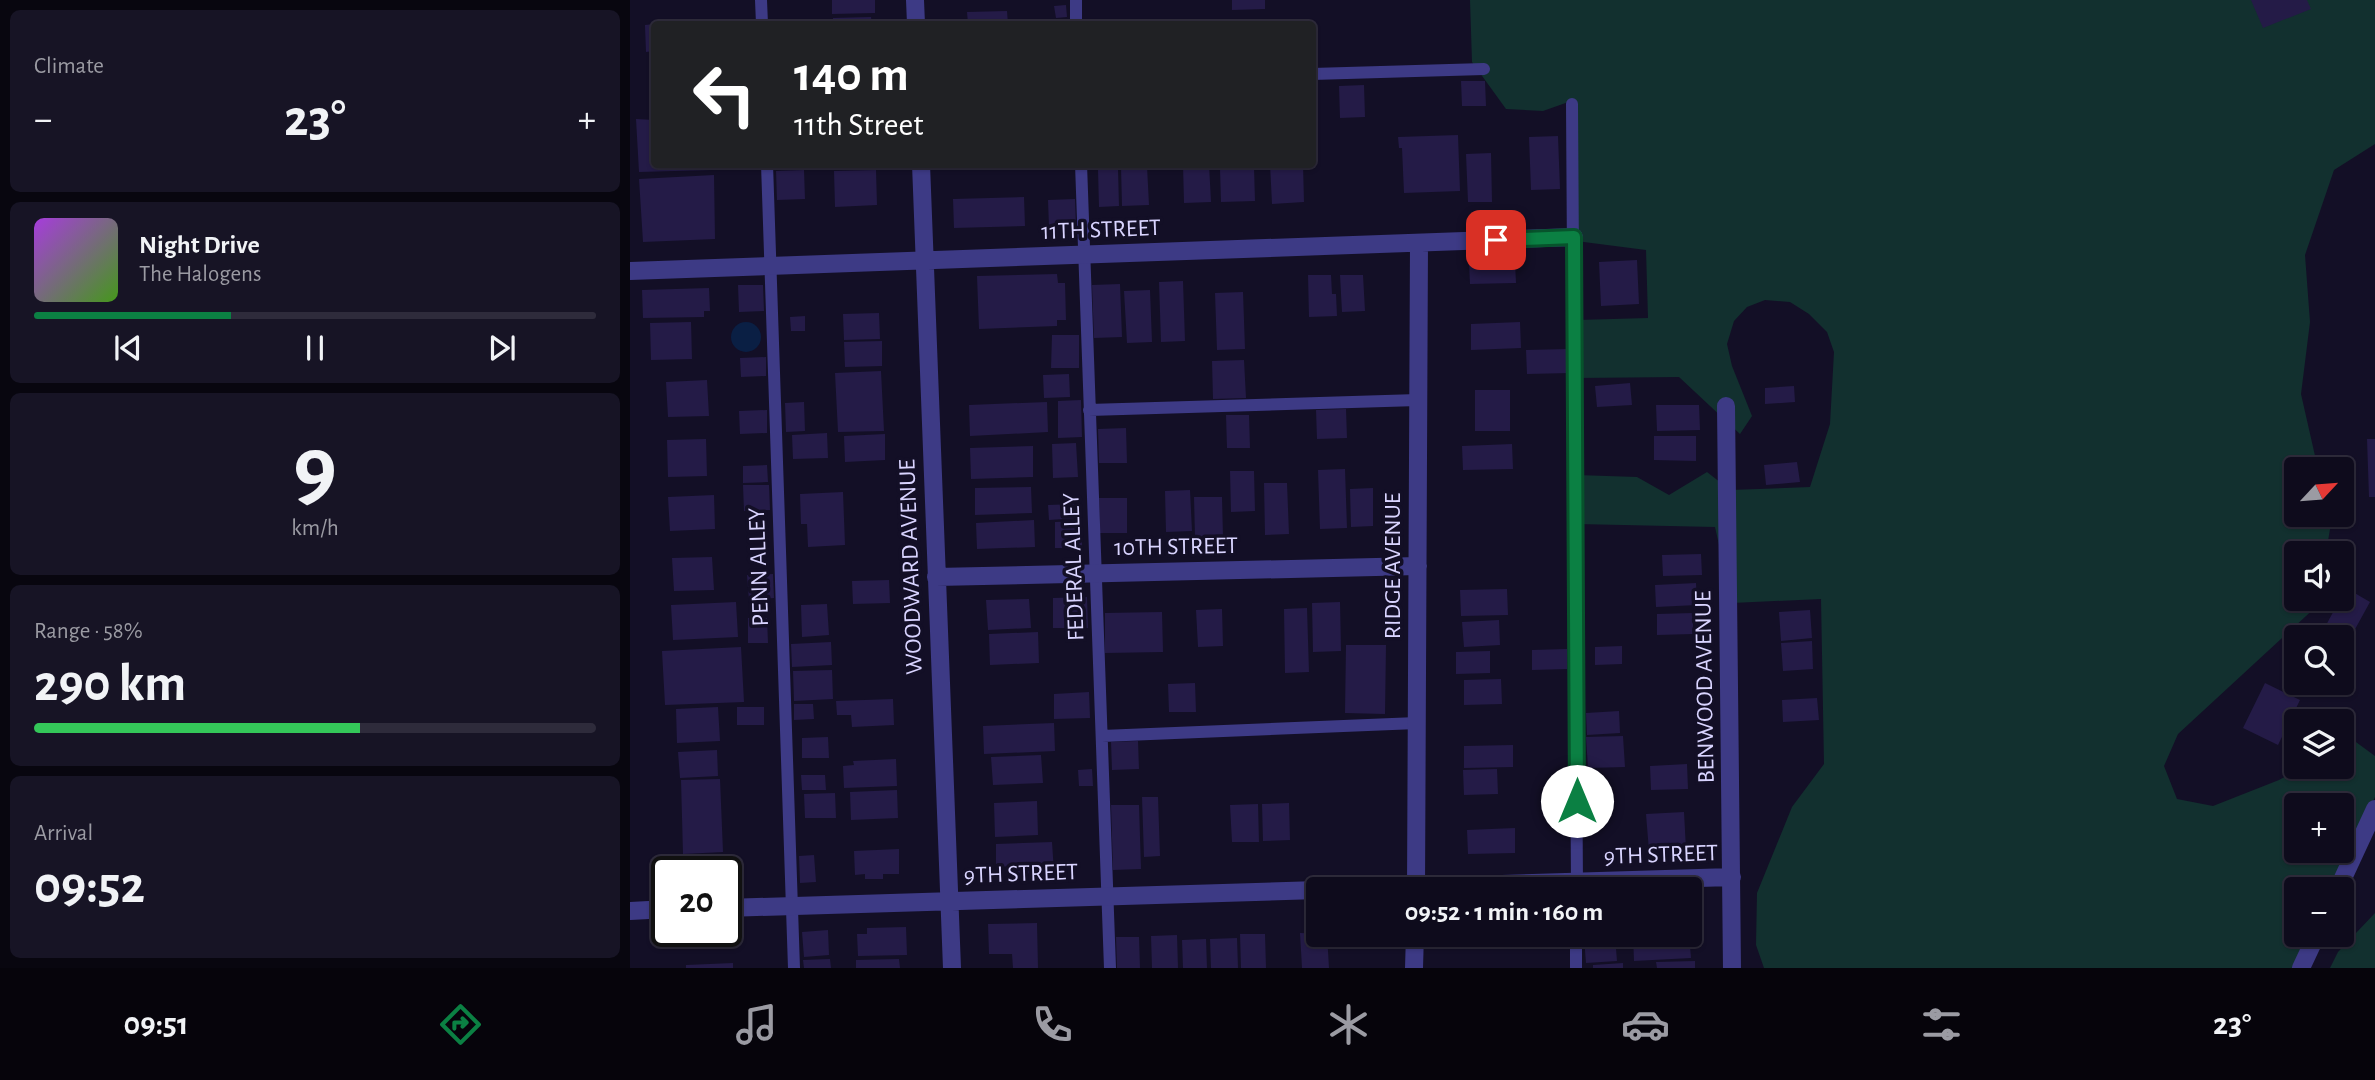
<!DOCTYPE html>
<html lang="en">
<head>
<meta charset="utf-8">
<style>
	:root { --surface:#0e0b1c; --page:#171425; --text:#f1f3f6; --muted:#9b9ba3; --line:#2e2b3b; --accent:#0b8043 }
	body { margin:0; font-family:"Alegreya Sans",sans-serif; background:var(--page); color:var(--text); height:100vh; display:flex; flex-direction:column; font-size:26px; white-space:nowrap }
	* { box-sizing:border-box; margin:0 }
	p { font-size:23px; color:var(--muted) }
	.icon { flex:none; width:38px; height:38px; fill:none; stroke:currentColor; stroke-width:2; stroke-linecap:round; stroke-linejoin:round }
	.map { position:relative; flex:1; overflow:hidden }
	.drawer { display:flex; flex-direction:column; gap:10px; padding:10px; background:#08060f; width:630px }
	.drawer>* { flex:none }
	.hud { position:absolute; left:21px; top:21px; width:665px; height:147px; border-radius:7px; box-shadow:0 2px 5px #0004,0 0 0 2px var(--line); background:#202124; color:#fff; overflow:hidden }
	.needle { width:46px; rotate:64deg }
	.tools { position:absolute; left:1654px; top:457px; display:grid; gap:14px }
	.tools a { display:grid; place-items:center; width:70px; height:70px; border-radius:7px; background:var(--surface); box-shadow:0 2px 5px #0004,0 0 0 2px var(--line); font-size:35px }
	.speed { position:absolute; left:21px; top:856px; display:flex; gap:14px; font-size:35px; font-weight:700; text-align:center }
	.speed>* { display:grid; place-content:center; width:91px; height:91px; border-radius:50%; background:var(--surface); box-shadow:0 2px 5px #0004,0 0 0 2px var(--line); line-height:1 }
	.speed .limit { border:4px solid #111; border-radius:10px; background:#fff; color:#111 }
	.pin { position:absolute; display:grid; place-items:center; width:60px; height:60px; color:#fff; margin:-30px; border-radius:14px; box-shadow:0 4px 10px #0006 }
	.me { position:absolute; width:77px; margin:-38px; rotate:0deg; stroke-linejoin:round; filter:drop-shadow(0 0 5px #0008) }
	.turn { display:flex; align-items:center; gap:24px; height:147px; padding:0 28px; font-size:32px }
	.turn .icon { width:91px; height:91px; stroke-width:2.5 }
	.turn b { display:block; font-size:49px; line-height:60px }
	.big { font-size:52px; font-weight:600; line-height:1.1 }
	.drawer .widget { flex:1; display:flex; flex-direction:column; justify-content:center; gap:10px; min-width:0; padding:0 24px; border-radius:10px; background:var(--page) }
	.drawer .dial { align-items:center; gap:0 }
	.dial b { font-size:91px; line-height:1 }
	.song { display:flex; align-items:center; gap:21px }
	.cover { width:84px; height:84px; border-radius:10px; background:linear-gradient(135deg,hsl(280 70% 55%),hsl(100 70% 35%)) }
	.played { height:7px; border-radius:4px; background:linear-gradient(90deg,var(--accent) 35%,var(--line) 35%) }
	.keys { display:flex; justify-content:space-around; direction:ltr }
	.heat { display:flex; justify-content:space-between; align-items:center; font-size:38px; direction:ltr }
	.charge { height:10px; border-radius:5px; background:linear-gradient(90deg,#34c759 58%,var(--line) 0) }
	.trip { position:absolute; left:676px; top:877px; width:396px; height:70px; border-radius:7px; background:var(--surface); box-shadow:0 2px 5px #0004,0 0 0 2px var(--line); font-weight:600; line-height:70px; text-align:center }
	.menu { display:flex; height:112px; justify-content:space-around; align-items:center; background:#06040b; color:var(--muted) }
	.menu .icon { width:49px; height:49px }
	.menu .on { color:var(--accent) }
	.menu b { font-size:32px; color:var(--text) }
	main { display:flex; flex:1; min-height:0 }
	.map>svg:first-child { display:block }
	.green { fill:#12302f; fill-rule:evenodd }
	.water { fill:#0a1f44 }
	.building { fill:#241b47 }
	.lines { fill:none; stroke-linecap:round; stroke-linejoin:round }
	.service { stroke:#3d3a85; stroke-width:12 }
	.minor { stroke:#3d3a85; stroke-width:18 }
	.tertiary { stroke:#3d3a85; stroke-width:18 }
	.route-casing { stroke:#07532c; stroke-width:18 }
	.route { stroke:#0b8043; stroke-width:12 }
	.labels { text-anchor:middle; dominant-baseline:central; stroke-width:7; stroke-linejoin:round; paint-order:stroke }
	.street-label { font-size:24px; fill:#d9d4ff; stroke:#130f26 }
</style>
</head>
<body>
<main>
<section class="drawer">
<div class="widget"><p>Climate</p>
<div class="heat"><a>−</a><b class="big">23°</b><a>+</a></div>
</div>
<div class="widget">
<div class="song"><i class="cover"></i><div><b>Night Drive</b><p>The Halogens</p></div></div>
<div class="played"></div>
<div class="keys"><svg class="icon" aria-label="previous" viewBox="0 0 24 24"><path d="M18 5L8 12l10 7zM5 5v14"/></svg><svg class="icon" aria-label="pause" viewBox="0 0 24 24"><path d="M8 5v14M16 5v14"/></svg><svg class="icon" aria-label="next" viewBox="0 0 24 24"><path d="M6 5l10 7-10 7zM19 5v14"/></svg></div>
</div>
<div class="widget dial"><b>9</b><p>km/h</p></div>
<div class="widget"><p>Range · 58%</p><b class="big">290 km</b><div class="charge"></div></div>
<div class="widget"><p>Arrival</p><b class="big">09:52</b></div>
</section>
<div class="map">
<svg width="1745" height="968" viewBox="0 0 1745 968">
	<rect width="100%" height="100%" fill="#130f26"/>
	<path class="green" d="M840 0H1745V144L1704 170 1675 255 1680 322 1671 394 1688 469H1666V514L1699 515 1701 523 1696 553H1666V598L1690 599 1689 604 1548 734 1534 766 1547 799 1583 806 1649 780 1672 767 1712 766V737L1715 734 1745 756V797L1702 889H1666V934L1680 935 1665 968H1134L1126 945 1127 893 1162 807 1194 764 1191 599 1102 603 1085 527 947 524V475L1007 477 1039 495 1077 472 1100 490 1180 487 1200 424 1204 352 1197 332 1179 314 1160 302 1135 300 1117 307 1104 321 1097 344 1102 366 1122 416 1110 434 1049 377 946 378 947 320 1018 318 1016 250 946 241 944 100 913 111 876 109 842 62ZM1666 805H1712V850H1666Z
		M1745 913V968H1700L1708 952Z"/>
	<path class="water" d="M101 337a15 15 0 1 1 30 0a15 15 0 1 1-30 0Z"/>
	<path class="building" d="M202 0H245V13L202 14Z
		M602 0H635V9L602 10Z
		M1621 0H1677L1681 9 1633 28Z
		M436 5 437 17 426 18 424 6Z
		M377 11 378 24H338L337 12Z
		M241 17 242 24H203V18Z
		M119 20V24H68V22Z
		M24 24V51L16 52 15 25Z
		M831 81H855L856 106H832Z
		M734 85 735 117 710 118 709 86Z
		M6 119 24 120V164H82V170L9 172Z
		M828 135 830 191 774 193 772 148H769L768 137Z
		M928 136 930 189 901 190 899 137Z
		M861 153 862 202H838L836 154Z
		M553 164H579L581 202 554 203Z
		M640 164H673L674 202 642 204Z
		M517 166 519 205 492 206 491 167Z
		M624 167 625 201 591 202 590 169Z
		M488 169 489 206 469 207 468 170Z
		M174 170 175 199 147 200 146 171Z
		M246 170 247 205 205 207 204 171Z
		M84 175 85 239 13 242 9 179Z
		M394 197 395 226 324 228 323 199Z
		M445 199 446 226 419 227 418 200Z
		M1007 260 1009 304 971 306 969 262Z
		M885 262 886 283 840 284 839 263Z
		M427 274 428 283H435L436 320H427V326L349 329 347 276Z
		M678 275H701L702 294H706L707 316 679 317Z
		M710 275H733L735 311 712 312Z
		M553 281 555 341 531 342 529 282Z
		M490 284 492 337 464 338 462 285Z
		M108 285H133L134 311 109 312Z
		M79 288 80 311H74V317L13 318 12 290Z
		M520 290 522 342 497 343 494 291Z
		M613 292 615 349 587 350 585 293Z
		M249 313 250 339 214 340 213 314Z
		M175 316V331H161L160 317Z
		M61 322 62 359 21 360 20 323Z
		M890 322 891 348 841 350V324Z
		M422 335H449V368H421Z
		M252 341V366L215 367 214 342Z
		M939 349 940 373 897 374 896 350Z
		M136 357V376L111 377 110 358Z
		M614 360 616 398 583 399 582 361Z
		M251 371 254 431 208 432 205 373Z
		M439 374 440 397 414 398 413 375Z
		M77 380 79 416 38 417 36 382Z
		M1000 383 1002 405 967 407 965 386Z
		M1164 386 1165 402 1135 404V388Z
		M845 390H880V431H845Z
		M451 400 452 437 428 438V401Z
		M174 402 175 431 156 432 155 403Z
		M417 402 418 432 340 436 339 405Z
		M1026 405H1069L1070 430 1027 431Z
		M716 409 717 438 687 439 686 410Z
		M137 410V433L110 434 109 411Z
		M596 415H619L620 448H597Z
		M496 428 497 463H469L468 429Z
		M197 433 198 458 163 459 162 435Z
		M255 434V460L215 462 214 436Z
		M1024 436H1066V461L1024 460Z
		M76 439 77 476 38 477 37 440Z
		M1737 439H1745V497H1739Z
		M446 443 448 477 423 478 422 444Z
		M882 444 883 469 833 470 832 446Z
		M403 446V477L341 479 340 448Z
		M1167 462 1170 482 1136 485 1134 465Z
		M137 465 138 482 113 483V466Z
		M715 469 717 528 690 529 688 470Z
		M600 471H624L625 511 601 512Z
		M634 483H657L659 534 635 535Z
		M113 485H139L140 510 114 511Z
		M401 487 402 513 345 515V488Z
		M743 488V526L721 527 720 489Z
		M560 490 562 531 536 532 535 491Z
		M213 492 215 545 178 547 177 524H171L170 494Z
		M84 495 85 529 40 531 38 497Z
		M564 497H592L593 537H565Z
		M469 498H497V533H470Z
		M446 504 447 518 419 520 418 505Z
		M404 520 405 547 347 549 346 523Z
		M452 521V548H425V522Z
		M1071 554 1072 575 1033 576 1032 555Z
		M82 557 84 590 44 591 42 558Z
		M143 574 144 598 119 600 117 575Z
		M259 580 260 603 223 604 222 581Z
		M1066 583 1067 605 1026 607 1025 585Z
		M1716 588 1740 602 1718 642 1694 629Z
		M877 589 878 615 831 616 830 590Z
		M457 597 458 628H423V598Z
		M399 599 401 628 358 630 356 600Z
		M106 602 108 637 43 640 41 605Z
		M710 602 711 651 683 652 682 603Z
		M197 604 199 635 172 637 171 605Z
		M677 608 679 672 655 673 654 609Z
		M592 609 593 646 568 647 566 610Z
		M1180 610 1182 638 1151 641 1149 612Z
		M532 612 533 652 475 653V613Z
		M1063 613V634L1027 635V614Z
		M118 618H137L138 643H118Z
		M869 620 870 645 834 647 832 622Z
		M408 632 409 663 360 665 359 634Z
		M1182 641 1183 669 1153 671 1151 643Z
		M201 642 202 665 162 667 161 644Z
		M716 645H756L755 714 715 713Z
		M992 646V664L965 665V647Z
		M111 647 114 702 35 705 32 651Z
		M937 649V669L902 670V650Z
		M860 651V673L826 674V652Z
		M202 670 203 699 164 701 163 671Z
		M871 679 872 704 834 705V680Z
		M565 683 566 712H539L538 684Z
		M1635 683 1670 700 1648 745 1613 728Z
		M459 692 460 718 424 719V694Z
		M1187 698 1189 720 1153 722 1152 700Z
		M263 699 264 725 222 727 221 715H207L206 701Z
		M164 704H183L184 719 164 720Z
		M88 707 90 741 47 743 46 709Z
		M107 707H134V725H107Z
		M989 711 990 733 957 735 956 713Z
		M424 723 425 751 354 754 353 726Z
		M993 736 995 767 958 768 956 737Z
		M198 737 199 758H172V738Z
		M508 741 509 769 482 770 481 742Z
		M883 745V767L834 768V746Z
		M87 750 88 776 50 778 48 752Z
		M411 755 413 783 363 785 361 757Z
		M266 759 267 786 214 788 213 766 224 765 223 761Z
		M1057 764 1058 789 1021 790 1020 766Z
		M462 769 463 786H449L448 770Z
		M867 769 868 794 834 795 833 770Z
		M171 775H195L196 790H172Z
		M90 779 93 852 53 854 51 780Z
		M267 790 268 818 221 820 220 792Z
		M205 793 206 818H175L174 794Z
		M512 797H528L530 856 514 857Z
		M407 801 408 835 365 837 364 803Z
		M659 803 660 840 633 841 632 804Z
		M628 804 629 842H602L600 805Z
		M481 805H509L511 869 483 870Z
		M1054 812 1056 849 1019 851 1016 814Z
		M885 828V853L838 854 837 830Z
		M422 842 424 872 385 874V866L366 867V844Z
		M269 849V874H253V879H235V874L225 875 224 851Z
		M99 855V880H96V872H54L53 857Z
		M184 855 186 882 170 883 169 856Z
		M407 923 408 968H383L382 954H359L358 924Z
		M276 927 277 955 228 956 227 934H237V928Z
		M198 930 199 955 174 957 172 932Z
		M670 933 697 934 699 968H672Z
		M610 934H635L636 968H611Z
		M816 934H880V937L816 938Z
		M1059 934 1061 958 1004 961 1003 935Z
		M547 935 548 968H522L521 936Z
		M985 936 987 961 956 963 954 938Z
		M486 937H509L510 968H487Z
		M607 938 608 968H581L580 939Z
		M576 939 577 968H553L552 940Z
		M200 959 201 968H174L173 960Z
		M269 959 270 968H226V960Z
		M1065 961V968H1027L1026 962Z
		M103 963V968H56V965Z
		M993 963V968H963V965Z"/>
	<g class="lines">
		<path class="service" d="M131 0 132 24
			M446 0V24
			M682 74 854 69
			M942 104 947 887
			M137 164 164 968
			M451 164 480 968
			M459 410 788 400
			M472 736 787 723
			M946 968V934"/>
		<path class="minor" d="M285 0 286 24
			M291 164 322 968
			M0 271 944 237
			M1096 406 1102 968
			M306 577 788 566
			M710 889 1102 877
			M786 889 789 243
			M96 908 688 890
			M0 911 37 909
			M784 968 785 934"/>
		<path class="tertiary" d="M1708 889 1745 809
			M1671 968 1687 934"/>
	</g>
	<g class="lines">
		<defs>
			<path id="route" d="M866 240 944 237 947 801"/>
		</defs>
		<use href="#route" class="route-casing"/>
		<use href="#route" class="route"/>
	</g>
	<g class="labels">
		<g class="street-label">
			<text transform="translate(471 230) rotate(-2)">11TH STREET</text>
			<text transform="translate(546 547) rotate(-1)">10TH STREET</text>
			<text transform="translate(763 566) rotate(-90)">RIDGE AVENUE</text>
			<text transform="translate(129 567) rotate(-92)">PENN ALLEY</text>
			<text transform="translate(281 567) rotate(-92)">WOODWARD AVENUE</text>
			<text transform="translate(444 567) rotate(-92)">FEDERAL ALLEY</text>
			<text transform="translate(1075 687) rotate(-91)">BENWOOD AVENUE</text>
			<text transform="translate(1031 855) rotate(-2)">9TH STREET</text>
			<text transform="translate(391 874) rotate(-2)">9TH STREET</text>
		</g>
	</g>
</svg>
<div class="tools">
<a><svg class="needle" viewBox="-14 -14 28 28"><path d="M0-13l5 13h-10z" fill="#e53935"/><path d="M0 13l5-13h-10z" fill="#9b9ba3"/></svg></a>
<a><svg class="icon" aria-label="sound" viewBox="0 0 24 24"><path d="M4 9h4l5-4v14l-5-4H4zM17 9q2 3 0 6"/></svg></a>
<a><svg class="icon" aria-label="search" viewBox="0 0 24 24"><circle cx="10" cy="10" r="6"/><path d="M15 15l6 6"/></svg></a>
<a><svg class="icon" aria-label="layers" viewBox="0 0 24 24"><path d="M12 4l9 5-9 5-9-5zM3 14l9 5 9-5"/></svg></a>
<a>+</a>
<a>−</a>
</div>
<div class="speed"><div class="limit">20</div></div>
<div class="pin" style="left:866px;top:240px;background:#d93025"><svg class="icon" aria-label="arrive" viewBox="0 0 24 24"><path d="M6 21V4h12l-3 4 3 4H6"/></svg></div>
<svg class="me" style="left:947px;top:801px" viewBox="-20 -20 40 40"><circle r="19" fill="#fff"/><path d="M0-13L10 11 0 6-10 11z" fill="#0b8043"/></svg>
<div class="trip">09:52 · 1 min · 160 m</div>
<div class="hud">
<div class="turn"><svg class="icon" aria-label="left" viewBox="0 0 24 24"><path d="M17 20v-9H6M10 6l-5 5 5 5"/></svg><div><b>140 m</b>11th Street</div></div>
</div>
</div>
</main>
<nav class="menu">
<b>09:51</b>
<svg class="icon on" aria-label="directions" viewBox="0 0 24 24"><path d="M12 3l9 9-9 9-9-9zM9 14v-3h6M13 9l2 2-2 2"/></svg>
<svg class="icon" aria-label="music" viewBox="0 0 24 24"><path d="M9 18V5l10-2v13"/><circle cx="6" cy="18" r="3"/><circle cx="16" cy="16" r="3"/></svg>
<svg class="icon" aria-label="phone" viewBox="0 0 24 24"><path d="M5 4h4l2 5-3 2q2 4 5 5l2-3 5 2v4C11 20 4 13 5 4z"/></svg>
<svg class="icon" aria-label="climate" viewBox="0 0 24 24"><path d="M12 3v18M4 7l16 10M4 17L20 7"/></svg>
<svg class="icon" aria-label="car" viewBox="0 0 24 24"><path d="M5 17H2v-5l4-1 3-4h7l3 4 3 1v5h-3M9 17h6M6 11h13"/><circle cx="7" cy="17" r="2"/><circle cx="17" cy="17" r="2"/></svg>
<svg class="icon" aria-label="filters" viewBox="0 0 24 24"><path d="M4 7h16M4 17h16"/><circle cx="9" cy="7" r="2"/><circle cx="15" cy="17" r="2"/></svg>
<b>23°</b>
</nav>
</body>
</html>
